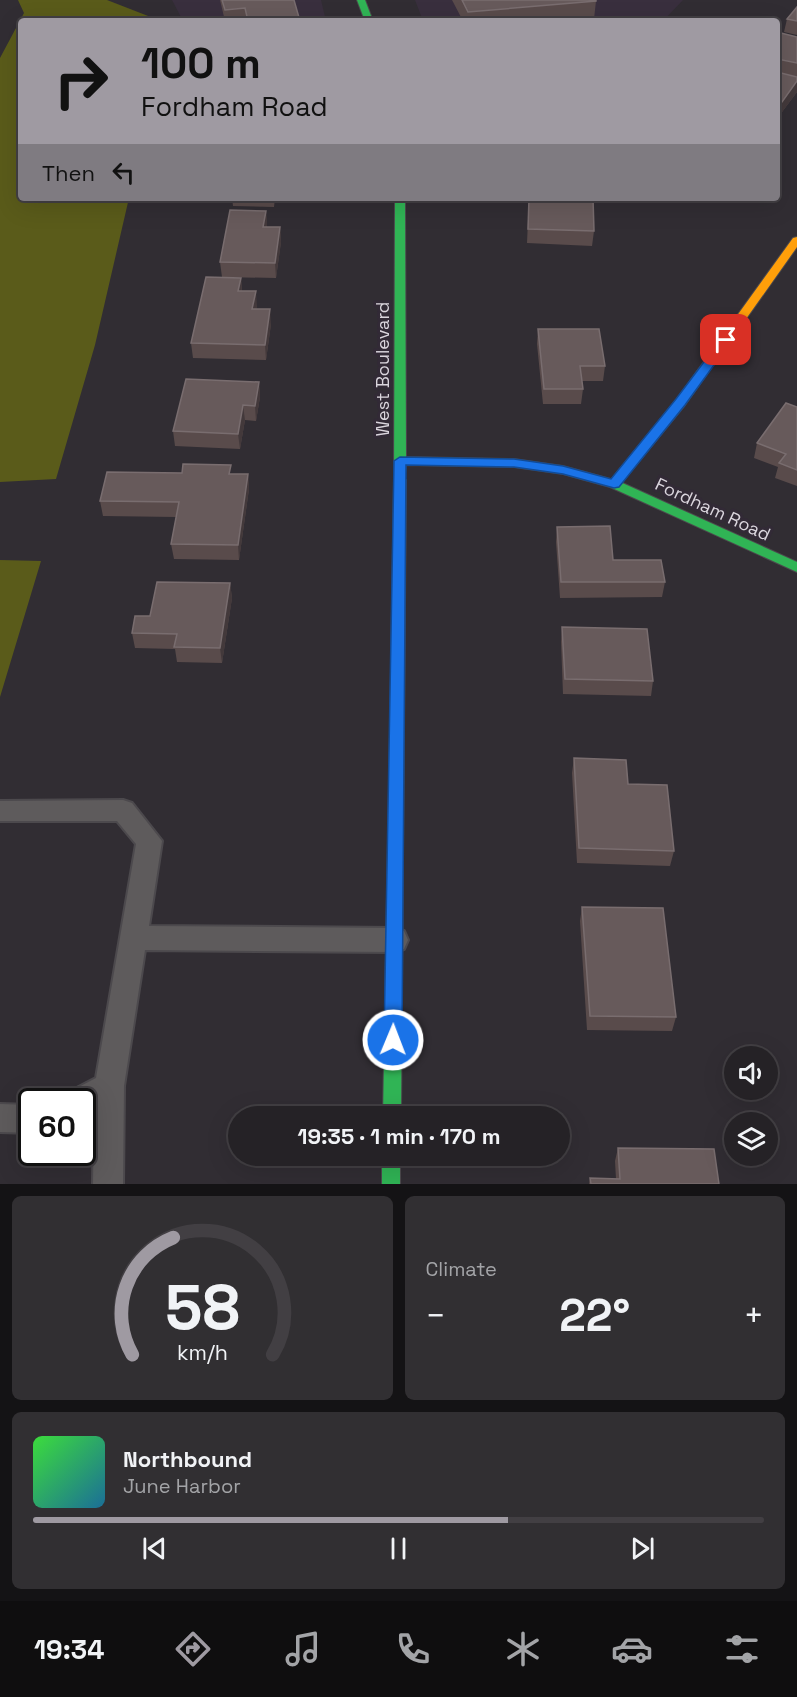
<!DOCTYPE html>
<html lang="en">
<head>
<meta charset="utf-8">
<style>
	:root { --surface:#252226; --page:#312f32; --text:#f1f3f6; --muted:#a3a4a7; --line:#423f43; --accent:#9f9aa2 }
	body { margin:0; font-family:"Space Grotesk",sans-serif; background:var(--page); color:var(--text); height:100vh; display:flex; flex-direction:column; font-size:22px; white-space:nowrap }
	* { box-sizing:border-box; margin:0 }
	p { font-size:20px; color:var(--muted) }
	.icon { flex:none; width:33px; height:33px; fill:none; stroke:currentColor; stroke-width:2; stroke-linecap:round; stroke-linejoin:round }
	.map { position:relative; height:1184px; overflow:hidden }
	.sheet { display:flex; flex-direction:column; gap:12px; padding:12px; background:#141315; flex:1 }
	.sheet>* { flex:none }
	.banner { position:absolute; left:18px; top:18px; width:762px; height:183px; border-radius:6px; box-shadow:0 6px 24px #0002,0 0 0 2px var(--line); background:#9f9aa2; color:#111; overflow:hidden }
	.tools { position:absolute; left:724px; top:1046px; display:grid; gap:12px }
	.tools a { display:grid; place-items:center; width:54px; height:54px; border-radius:50%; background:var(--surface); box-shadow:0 6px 24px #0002,0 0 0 2px var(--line); font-size:30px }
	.speed { position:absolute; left:18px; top:1088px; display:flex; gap:12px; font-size:30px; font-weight:700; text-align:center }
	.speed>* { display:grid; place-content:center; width:78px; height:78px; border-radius:50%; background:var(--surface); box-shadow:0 6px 24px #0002,0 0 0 2px var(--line); line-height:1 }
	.speed .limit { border:3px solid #111; border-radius:9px; background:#fff; color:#111 }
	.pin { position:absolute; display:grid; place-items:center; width:51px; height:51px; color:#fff; margin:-26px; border-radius:12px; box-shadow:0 3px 9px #0006 }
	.me { position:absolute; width:66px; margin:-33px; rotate:1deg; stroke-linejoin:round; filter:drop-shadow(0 0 4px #0008) }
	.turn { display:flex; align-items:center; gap:21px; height:126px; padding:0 24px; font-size:27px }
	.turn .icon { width:78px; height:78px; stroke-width:2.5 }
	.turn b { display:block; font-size:42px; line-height:51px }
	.then { display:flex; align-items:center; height:57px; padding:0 24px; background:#0003; gap:12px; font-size:22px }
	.big { font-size:45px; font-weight:700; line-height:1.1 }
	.sheet .card { flex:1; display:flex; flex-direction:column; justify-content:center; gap:9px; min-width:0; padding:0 21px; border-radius:9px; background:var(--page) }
	.sheet .dial { align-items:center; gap:0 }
	.dial svg { height:156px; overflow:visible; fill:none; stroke:var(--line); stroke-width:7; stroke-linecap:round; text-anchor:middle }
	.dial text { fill:var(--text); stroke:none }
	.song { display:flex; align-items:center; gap:18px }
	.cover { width:72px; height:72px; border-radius:9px; background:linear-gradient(135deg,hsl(120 70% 55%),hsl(200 70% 35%)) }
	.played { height:6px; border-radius:3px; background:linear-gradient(90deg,var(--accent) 65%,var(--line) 65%) }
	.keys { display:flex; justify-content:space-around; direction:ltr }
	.heat { display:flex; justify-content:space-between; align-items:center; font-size:33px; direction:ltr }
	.sheet .tiles { flex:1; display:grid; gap:12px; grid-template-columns:1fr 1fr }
	.card:last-child { grid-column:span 2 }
	.trip { position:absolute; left:228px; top:1106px; width:342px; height:60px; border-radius:30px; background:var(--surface); box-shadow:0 6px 24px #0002,0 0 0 2px var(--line); font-weight:700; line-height:60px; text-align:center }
	.menu { display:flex; height:96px; justify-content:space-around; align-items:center; background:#0f0e0f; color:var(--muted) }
	.menu .icon { width:42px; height:42px }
	.menu .current { color:var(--accent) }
	.menu b { font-size:27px; color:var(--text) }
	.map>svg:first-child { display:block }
	.built { fill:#392f3e }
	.forest { fill:#5a5b1a }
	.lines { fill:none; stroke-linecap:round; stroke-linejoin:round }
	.lane-casing { stroke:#4c494d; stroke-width:4 }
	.fast-casing { stroke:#4c494d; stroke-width:2 }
	.slow-casing { stroke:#4c494d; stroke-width:2 }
	.lane { fill:#5e5b5c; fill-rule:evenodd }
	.fast { fill:#30b455; fill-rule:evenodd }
	.slow { fill:#ff9f0a; fill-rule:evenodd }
	.wall { fill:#594b4b }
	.shaded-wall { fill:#43393b }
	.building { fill:#675a5b; stroke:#796d6f; stroke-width:1.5 }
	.route { fill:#1a73e8; stroke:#114b97; stroke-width:1.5 }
	.labels { text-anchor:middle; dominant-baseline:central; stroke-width:6; stroke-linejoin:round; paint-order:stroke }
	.street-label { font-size:18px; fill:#dad5dd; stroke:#322a36 }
</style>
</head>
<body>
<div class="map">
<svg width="797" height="1184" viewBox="0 0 797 1184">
	<rect width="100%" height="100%" fill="#312d33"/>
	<path class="built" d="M172 0H321L326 21H183Z
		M415 0H683L663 21H423Z"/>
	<path class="forest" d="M18 0H107L161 21H21V198H129L95 345 56 479 0 482V58L24 13Z
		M0 560 41 561 0 697Z"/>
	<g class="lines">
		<defs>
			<path id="lane" d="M123 800 132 803 162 841 149 926 394 928 404 931 408 940 404 949 394 952 145 950 124 1086 123 1184H93L94 1110 82 1115V1101H67L71 1091 96 1078 136 844 117 821H0V801Z
				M0 1104 32 1105V1133L0 1132Z"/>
			<path id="fast" d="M357 0H365L373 21H365Z
				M395 198H405L406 457 514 459 563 466 618 481 797 562V572L610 487 563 474 514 467 406 465 404 483H396L394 480Z
				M397 727 402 729 404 733 401 1116H383L390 733 392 729Z
				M382 1155H400V1184H382Z"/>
			<path id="slow" d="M797 237V247L685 405 618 487H610L608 484 610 481 677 399 793 238Z
				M400 476 406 480 404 733 402 737 397 739 392 737 390 733 394 480Z"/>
		</defs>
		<use href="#lane" class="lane-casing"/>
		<use href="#fast" class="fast-casing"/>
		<use href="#slow" class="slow-casing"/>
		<use href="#lane" class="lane"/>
		<use href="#fast" class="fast"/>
		<use href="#slow" class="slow"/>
	</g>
	<path class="wall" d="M220 0H294L300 21H225Z
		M452 0H596V1L594 19 569 21H463Z
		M797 7V35L784 32 787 19Z
		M777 32 797 37V92L779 116 777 115Z
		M232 198H275L274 207 233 206Z
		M529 198 594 231 592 246 527 243Z
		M694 198H710L707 202Z
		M266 211 267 227H280L281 242 276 278 222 277 220 262Z
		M241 278 242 291 257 306 256 309 271 324 266 360 193 358 191 343Z
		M538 329 605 366 603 381H582L583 389 581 404H543L537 344Z
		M259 382 260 397 256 421 245 420 240 449 175 446 173 431Z
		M797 407V486L775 478 778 467 754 458 757 443Z
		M232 474H248L249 489 239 560 174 559 171 544 176 517 103 516 100 501Z
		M557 527 613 560 665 582 662 597 560 598 556 542Z
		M230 583 232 598 222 663 177 662 175 649 135 648 132 633 150 616Z
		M562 627 653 681 651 696 563 694 561 642Z
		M574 758 628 784 674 851 670 866 577 863 572 773Z
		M582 907 676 1017 672 1031 587 1030 580 921Z
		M618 1148 719 1184H589L590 1178 616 1179 615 1161Z"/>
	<path class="shaded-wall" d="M797 81V92L779 116 782 102Z
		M266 211 267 225 264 241 263 227Z
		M280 227 281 242 276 278 275 263Z
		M241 278 242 293 238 291Z
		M256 291 257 306 253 324 252 309Z
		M270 309 271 324 266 360 265 345Z
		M259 382 260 397 256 421 255 406Z
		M243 405 245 420 240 449 238 434Z
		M248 474 249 489 239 560 238 545Z
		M230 583 232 598 222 663 220 648Z"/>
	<path class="building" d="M222 0H294L300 21H248L245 8 225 10Z
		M462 0H596V1L468 12Z
		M797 7V21L787 19Z
		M777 32 797 37V63L777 59Z
		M777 72 797 77V81L782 102 777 101Z
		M529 198H593L594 231 528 229Z
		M230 210 266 211 263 227H280L275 263 220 262Z
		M206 277 241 278 238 291H256L252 309H270L265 345 191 343Z
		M538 329H599L605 366H580L583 389H544Z
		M186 379 259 382 255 406 243 405 238 434 173 431Z
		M786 403 797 407V470L779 463 786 454 757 443Z
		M183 464 231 465 229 474H248L238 545 171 544 179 502 100 501 107 472 182 473Z
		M610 526 613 560H661L665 582H561L557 527Z
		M157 582 230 583 220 648 174 647 177 634 132 633 135 616H150Z
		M562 627 647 629 653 681 565 679Z
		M574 758 626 760 628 784 667 785 674 851 579 848Z
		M582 907 663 908 676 1017 590 1016Z
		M618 1148 714 1149 719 1184H591L590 1178 620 1179Z"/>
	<path class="route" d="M726 337 732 340 730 343 685 405 619 487 614 488 563 474 514 467 406 465 402 1040 399 1045 393 1048 387 1045 384 1040 394 461 400 457 514 459 563 466 611 479 676 399 722 338Z"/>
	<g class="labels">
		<g class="street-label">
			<text transform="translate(382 369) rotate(-90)">West Boulevard</text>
			<text transform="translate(713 509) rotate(25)">Fordham Road</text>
		</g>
	</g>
</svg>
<div class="tools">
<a><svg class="icon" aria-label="sound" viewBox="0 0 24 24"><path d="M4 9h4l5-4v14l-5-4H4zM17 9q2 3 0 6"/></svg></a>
<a><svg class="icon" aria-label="layers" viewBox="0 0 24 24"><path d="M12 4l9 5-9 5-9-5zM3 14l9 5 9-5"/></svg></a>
</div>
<div class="speed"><div class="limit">60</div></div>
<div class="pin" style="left:726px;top:340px;background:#d93025"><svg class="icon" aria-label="arrive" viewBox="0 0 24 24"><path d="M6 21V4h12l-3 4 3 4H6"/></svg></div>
<svg class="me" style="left:393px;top:1040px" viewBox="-20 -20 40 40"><circle r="17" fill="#1a73e8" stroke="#fff" stroke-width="3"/><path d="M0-11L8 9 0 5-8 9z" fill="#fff"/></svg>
<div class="trip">19:35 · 1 min · 170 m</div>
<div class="banner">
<div class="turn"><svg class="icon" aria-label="right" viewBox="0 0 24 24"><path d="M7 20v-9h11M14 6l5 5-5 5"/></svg><div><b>100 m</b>Fordham Road</div></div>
<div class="then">Then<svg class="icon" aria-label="left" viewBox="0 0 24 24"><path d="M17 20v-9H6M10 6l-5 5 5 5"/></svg></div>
</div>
</div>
<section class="sheet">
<div class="tiles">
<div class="card dial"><svg viewBox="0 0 100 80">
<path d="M14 69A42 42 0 1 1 86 69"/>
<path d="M14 69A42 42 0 0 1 35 9" stroke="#9f9aa2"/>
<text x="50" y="56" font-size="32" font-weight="700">58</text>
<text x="50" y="72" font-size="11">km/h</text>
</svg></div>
<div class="card"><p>Climate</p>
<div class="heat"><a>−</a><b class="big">22°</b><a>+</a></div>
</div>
<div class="card">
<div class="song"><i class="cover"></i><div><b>Northbound</b><p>June Harbor</p></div></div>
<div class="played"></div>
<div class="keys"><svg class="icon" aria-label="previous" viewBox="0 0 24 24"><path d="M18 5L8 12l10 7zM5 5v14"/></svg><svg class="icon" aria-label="pause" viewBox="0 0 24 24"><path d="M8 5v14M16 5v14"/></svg><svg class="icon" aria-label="next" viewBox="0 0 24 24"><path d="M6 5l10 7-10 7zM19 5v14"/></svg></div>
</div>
</div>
</section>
<nav class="menu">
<b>19:34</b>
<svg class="icon current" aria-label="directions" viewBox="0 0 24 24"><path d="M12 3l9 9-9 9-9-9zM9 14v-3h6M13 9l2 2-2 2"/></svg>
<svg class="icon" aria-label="music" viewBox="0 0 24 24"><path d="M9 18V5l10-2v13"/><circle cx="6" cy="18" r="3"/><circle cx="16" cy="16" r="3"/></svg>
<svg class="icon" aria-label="phone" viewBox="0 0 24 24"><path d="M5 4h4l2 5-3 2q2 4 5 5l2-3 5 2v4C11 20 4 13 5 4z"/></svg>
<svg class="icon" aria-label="climate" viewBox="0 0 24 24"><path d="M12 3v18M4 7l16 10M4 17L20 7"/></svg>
<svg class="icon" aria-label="car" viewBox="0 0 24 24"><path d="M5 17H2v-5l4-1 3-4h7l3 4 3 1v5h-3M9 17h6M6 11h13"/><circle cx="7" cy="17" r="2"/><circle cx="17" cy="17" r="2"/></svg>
<svg class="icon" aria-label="filters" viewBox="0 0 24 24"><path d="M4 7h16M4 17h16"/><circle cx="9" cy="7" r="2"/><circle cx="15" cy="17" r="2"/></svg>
</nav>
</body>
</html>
